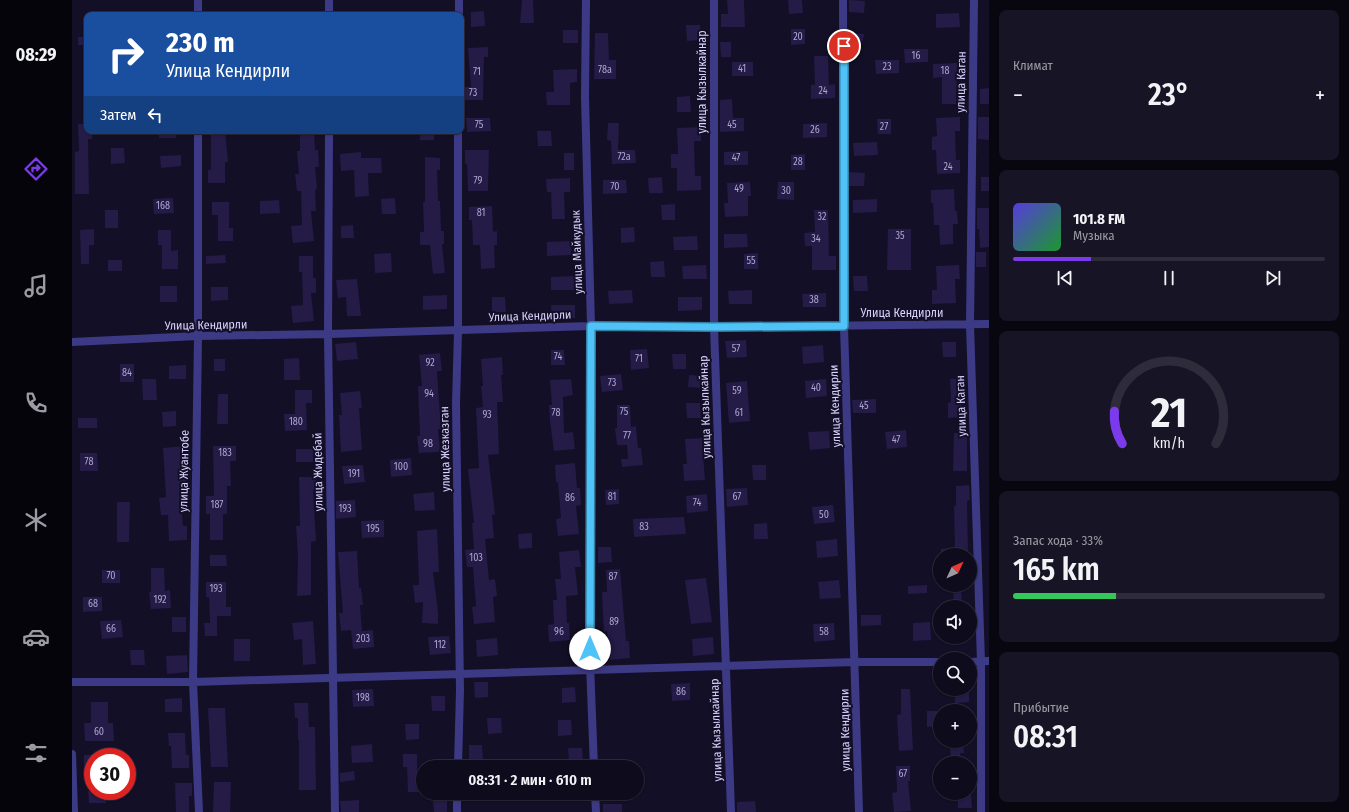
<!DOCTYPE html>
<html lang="ru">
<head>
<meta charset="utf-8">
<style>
	:root { --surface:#0e0b1c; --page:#171425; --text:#f1f3f6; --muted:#9b9ba3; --line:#2e2b3b; --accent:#7c3aed }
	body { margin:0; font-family:"Fira Sans Condensed",sans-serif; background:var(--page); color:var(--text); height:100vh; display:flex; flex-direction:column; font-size:15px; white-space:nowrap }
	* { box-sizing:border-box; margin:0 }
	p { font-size:13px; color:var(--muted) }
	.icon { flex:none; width:22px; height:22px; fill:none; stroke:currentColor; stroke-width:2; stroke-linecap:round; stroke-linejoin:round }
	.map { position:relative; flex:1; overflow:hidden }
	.sheet { display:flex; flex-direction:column; gap:10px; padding:10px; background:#08060f; width:360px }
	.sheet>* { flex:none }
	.hud { position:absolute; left:12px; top:12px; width:380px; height:122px; border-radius:8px; box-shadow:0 1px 3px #0004,0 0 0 1px var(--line); background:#1a4fa0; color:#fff; overflow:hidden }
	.needle { width:26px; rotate:46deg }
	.fabs { position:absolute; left:861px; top:548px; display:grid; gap:8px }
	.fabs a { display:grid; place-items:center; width:44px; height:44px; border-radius:50%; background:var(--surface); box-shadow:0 1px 3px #0004,0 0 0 1px var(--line); font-size:20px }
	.speed { position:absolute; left:12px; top:748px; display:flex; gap:8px; font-size:20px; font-weight:700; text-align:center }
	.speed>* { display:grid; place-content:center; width:52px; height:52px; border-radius:50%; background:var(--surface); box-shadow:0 1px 3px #0004,0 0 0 1px var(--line); line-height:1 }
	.speed .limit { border:6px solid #d22; background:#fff; color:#111 }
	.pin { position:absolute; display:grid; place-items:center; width:34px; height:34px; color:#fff; margin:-17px; border:2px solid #fff; border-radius:50%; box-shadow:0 1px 4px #0007 }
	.me { position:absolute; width:44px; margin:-22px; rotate:0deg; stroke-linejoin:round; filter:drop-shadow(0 0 3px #0008) }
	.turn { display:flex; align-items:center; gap:14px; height:84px; padding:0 16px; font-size:18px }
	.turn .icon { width:52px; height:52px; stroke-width:2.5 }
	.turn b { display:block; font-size:28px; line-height:34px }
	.then { display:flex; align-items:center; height:38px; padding:0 16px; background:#0003; gap:8px; font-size:15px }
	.big { font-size:30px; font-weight:600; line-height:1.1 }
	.sheet .tile { flex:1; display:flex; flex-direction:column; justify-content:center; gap:6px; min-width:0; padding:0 14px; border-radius:8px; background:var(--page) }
	.sheet .dial { align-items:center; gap:0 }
	.dial svg { height:104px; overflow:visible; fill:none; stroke:var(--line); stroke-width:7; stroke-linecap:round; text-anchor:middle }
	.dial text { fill:var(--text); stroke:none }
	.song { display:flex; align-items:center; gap:12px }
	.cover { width:48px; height:48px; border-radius:6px; background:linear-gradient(135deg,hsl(250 70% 55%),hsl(130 70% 35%)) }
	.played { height:4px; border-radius:2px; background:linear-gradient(90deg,var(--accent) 25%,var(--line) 25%) }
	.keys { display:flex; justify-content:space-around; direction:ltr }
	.heat { display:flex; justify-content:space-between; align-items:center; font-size:22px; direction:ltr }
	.charge { height:6px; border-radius:3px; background:linear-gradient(90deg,#34c759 33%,var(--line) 0) }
	.trip { position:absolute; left:344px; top:760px; width:228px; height:40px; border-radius:20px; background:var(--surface); box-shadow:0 1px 3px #0004,0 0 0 1px var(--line); font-weight:600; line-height:40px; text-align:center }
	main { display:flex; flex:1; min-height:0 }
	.menu { display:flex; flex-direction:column; width:72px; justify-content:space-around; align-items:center; background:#06040b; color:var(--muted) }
	.menu .icon { width:28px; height:28px }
	.menu .active { color:var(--accent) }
	.menu b { font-size:18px; color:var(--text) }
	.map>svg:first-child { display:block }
	.building { fill:#241b47 }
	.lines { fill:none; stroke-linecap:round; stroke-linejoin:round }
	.minor { stroke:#3d3a85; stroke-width:8 }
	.route-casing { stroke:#337fa1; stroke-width:10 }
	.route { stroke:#4fc3f7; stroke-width:7 }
	.labels { text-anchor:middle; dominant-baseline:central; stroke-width:4; stroke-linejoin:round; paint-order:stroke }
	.number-label { font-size:10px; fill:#aca6d1 }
	.street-label { font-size:12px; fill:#d9d4ff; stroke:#130f26 }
</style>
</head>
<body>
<main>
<nav class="menu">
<b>08:29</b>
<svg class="icon active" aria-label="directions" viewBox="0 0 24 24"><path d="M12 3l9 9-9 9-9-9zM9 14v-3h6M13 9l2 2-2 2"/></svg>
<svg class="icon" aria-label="music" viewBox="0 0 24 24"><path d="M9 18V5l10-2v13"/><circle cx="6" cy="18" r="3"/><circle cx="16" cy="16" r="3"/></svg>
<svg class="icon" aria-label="phone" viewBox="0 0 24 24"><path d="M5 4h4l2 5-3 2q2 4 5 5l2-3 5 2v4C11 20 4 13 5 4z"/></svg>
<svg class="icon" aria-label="climate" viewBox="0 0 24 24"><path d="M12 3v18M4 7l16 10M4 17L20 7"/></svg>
<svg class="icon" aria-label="car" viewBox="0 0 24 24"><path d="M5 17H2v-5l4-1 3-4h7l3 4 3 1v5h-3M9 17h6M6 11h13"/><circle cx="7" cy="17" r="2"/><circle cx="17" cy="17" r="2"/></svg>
<svg class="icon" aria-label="filters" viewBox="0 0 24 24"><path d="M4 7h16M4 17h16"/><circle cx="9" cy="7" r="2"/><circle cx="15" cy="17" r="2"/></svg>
</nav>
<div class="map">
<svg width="917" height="812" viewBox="0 0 917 812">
	<rect width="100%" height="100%" fill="#130f26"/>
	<path class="building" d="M450 0H461L462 23H448Z
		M655 0H672L673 27H649V14H656Z
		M716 0H730L731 13 717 14Z
		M777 0 793 1 792 13 777 12Z
		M412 11 413 26 399 27V12Z
		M887 13 888 27 864 28V14Z
		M614 25H628L629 40 615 41Z
		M719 29H733V44L719 45Z
		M491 30H506V43H491Z
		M523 33H536L537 60H544V79H522Z
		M781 33 792 34 791 41 780 40Z
		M6 37H15V45H6Z
		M648 42H659V57H649Z
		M416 47V57H412L411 100H391V87H399L396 48Z
		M832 49H856V62L833 63Z
		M742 56H756L757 85 763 84V98L739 99V85H743Z
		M803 60H827V73L804 74Z
		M660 62H681V76H660Z
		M885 63 884 104H870V77L861 78V64Z
		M505 69V82L498 83V105H475L474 92H482L481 70Z
		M917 88V104H908V89Z
		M618 96 619 112H605V97Z
		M660 99 661 118H672V131L648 132V100Z
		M888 117V131H883L884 160H888V173L865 174 864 150H860V137L865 136 864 118Z
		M906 117H917V140L906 139Z
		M394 118H418L419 131 395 132Z
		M805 119H819V134H806Z
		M536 123H547L546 150H563L564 163 540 164 539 141 535 140Z
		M755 123V137L731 138V124Z
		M6 124H15V131H20V139H16L17 194H3V152L7 151Z
		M629 127V141H622L623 176H629V190L605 191V168H599V154H606L605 128Z
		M87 131H104V138H87Z
		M139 131H153L156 162H153V183H136V170H139Z
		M228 131H242L243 150H246L247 167H243L245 189 243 190 244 211H239L242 241 221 243 219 226 230 225 229 191H225L223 174H227L225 151H228Z
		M348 131H362V140H348Z
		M465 131H479L480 146H466Z
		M805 142 806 155 782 156 781 143Z
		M39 148H52L53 163 39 164Z
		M393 150H417L416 191H396L395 164H393Z
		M676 151V165H652V152Z
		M289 152V158H309L310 173H296L297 196 283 197 282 170 269 171 268 154Z
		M492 153H502V170H492Z
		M733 154V170H719V155Z
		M109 155V166L89 168 88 156Z
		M353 157 368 158V170H365L366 201H368L369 231H372V244H370L373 273 361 274 358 245H348V232H352L351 202H353Z
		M777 172 793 173 792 186H777Z
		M590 177 591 193H577L576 178Z
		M909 177H917V191H909Z
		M498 178V192H492L493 219H480L479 192H475L474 179Z
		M531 180H554L555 193 531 194Z
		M678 182 679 196H676V216L653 217 652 203H656L655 183Z
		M706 182H722V200L705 199Z
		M882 189 883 211H885L886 224H881V244L868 245 867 225H862L861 203H859V190Z
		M101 198 102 213 82 214 81 199Z
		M323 198 324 214H310L309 199Z
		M805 199V212L781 213V200Z
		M207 200 208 213 188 214V201Z
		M140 202H157V228H161V241H146V215H140Z
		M603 204V220H590L589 205Z
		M420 206 421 232 425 231V245H422L423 268 409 269 408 245H401L400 220H397V207Z
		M905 208H917V247L908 248 907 229H905Z
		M33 210H46V228H33Z
		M742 210H756L757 256H764V270H740V246H733L732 233 743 232Z
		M281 225 282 238H269V226Z
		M562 227 563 242 549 243V228Z
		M22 229V245H17V264H9L8 230Z
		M816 229H839V270H815Z
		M86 230H99V251L106 250V269H90V245H86Z
		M652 234H675L676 247 652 248Z
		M625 236 626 250H602L601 237Z
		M499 241V255L475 256V242Z
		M904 252H914V267H904Z
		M319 253 320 272 303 273 302 254Z
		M686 253V269H672V254Z
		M153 255 154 263 134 264V256Z
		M227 256H241V278H244V293H239L242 321 221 323 219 306 231 305 230 272H227Z
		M36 260H50V271H36Z
		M592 261 593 277H579L578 262Z
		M634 265 635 279H611L610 266Z
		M887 265 888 279H883L884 303 860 304V290H865L864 266Z
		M502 276 503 290H479V277Z
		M781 276H795L796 291H782Z
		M285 279 289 316H275L274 297 266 298 264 280Z
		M88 286H105V302H88Z
		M139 287H156V300L139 301Z
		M560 290 561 303 537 304 536 291Z
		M680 290V304H657L656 291Z
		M754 293V307H731L730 294Z
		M375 295V309L351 310V296Z
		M420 297H433L434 312H420Z
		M606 297H630V310L606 311Z
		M479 305H503V318L480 319Z
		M674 340 675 357 655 358 653 341Z
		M284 342 286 359 265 361 263 344Z
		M870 342H884V357H871Z
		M751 345 752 362 731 364 730 347Z
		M575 349 577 368 559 370 558 350Z
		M479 350H492L493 365H479Z
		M368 353 370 371H365L369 429H366L368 452 347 453 345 436H348L346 386H350L347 355Z
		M600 354H614V369H601Z
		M430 357 431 375H429L431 402H425L427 454 416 455 423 514 420 515 422 538 413 539 417 580 423 579 425 596 421 597 423 622 402 624 400 607 404 606 401 567H395L393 550 402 549 400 523H402L396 469 407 468 404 408 411 407 409 386H411L409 359Z
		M227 358 228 380H212V359Z
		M142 359H153V371H142Z
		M48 364H62V382H48Z
		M114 365V379H97V366Z
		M549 374 551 390 530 392 528 376Z
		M617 375 632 376 631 388 616 387Z
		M892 378V394H889L890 417 876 418V403L879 402 878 379Z
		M70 379H84L85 400H71Z
		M499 379 501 395 491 397 492 433 501 432 503 449 482 451 478 421 477 405H480L478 380Z
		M754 379 755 396 734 398 733 381Z
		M675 381 678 421 657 423 654 383Z
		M223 390H240V403H234L235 430 213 431 212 414H223Z
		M288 391 290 408H287L290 450 269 452 267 415H270L268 393Z
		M146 394H156V424H145Z
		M804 399V413H781L780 400Z
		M614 403H628L629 418H615Z
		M545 405H558L559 427 564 426 566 448H569L571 465 550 467 549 459H556L555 445H545L543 428H545Z
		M104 411V426L91 427 90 412Z
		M6 418H25V428H6Z
		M834 430 835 447 815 449 813 432Z
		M757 431 758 448 738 450 736 432Z
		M882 433H895V471H881Z
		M633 438 635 455H631L633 480 612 481 611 464H615L613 439Z
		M112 446 115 491 108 492 111 526H115V540L97 541 96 515H89L87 498 94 497 91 448Z
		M141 446H164V461H158L159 486H155V514H151V540H138V514H134V496H142Z
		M224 449H241V462H224Z
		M8 453H25L26 471H8Z
		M339 458 340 475 319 477 318 460Z
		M503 463 505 488H508L509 505 504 506 507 534 486 536 484 519 489 518 486 482H484L483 465Z
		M291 465 293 482 272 484 270 466Z
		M680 465H694V480H681Z
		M227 477H244V490H241L244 541 239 542V595L225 596 226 555 224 526H228Z
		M897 485 898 500 895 501 896 555H869V549L883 548 882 506H884V486Z
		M675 488 676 505 655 507 654 489Z
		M547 489V504L534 505 533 490Z
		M362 492 363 510 343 511 341 494Z
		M635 494 636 511 615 513 614 496Z
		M283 500 284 517 264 519V501Z
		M45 502H58L57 542H45Z
		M761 505 763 522 742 524 740 507Z
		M612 517 614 534 562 537 561 519Z
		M312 520V537L290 538 289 521Z
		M695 523 696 539H682V524Z
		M365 529 367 572H361L366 612V624L350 623 351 602 343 603 341 585H347L345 531Z
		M460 533V548L447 549 446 534Z
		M765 539 766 556 745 558 744 541Z
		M526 547H539L540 562 526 563Z
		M507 550 509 567H503L506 595 494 596 495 623H497L498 640 477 642 476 625 482 624 481 600H485L483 579H489L487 552Z
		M285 551 287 588H289L291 605H288L290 631 301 630 302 647 281 649 279 630 269 631 267 613H271L266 552Z
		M138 555H154L155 566H138Z
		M79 568H92L93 591 98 590 99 608 79 609 77 592H79Z
		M548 569 554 641H557L558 658 538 660 535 631 532 632 530 592H535L534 570Z
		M30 570H48V583H30Z
		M634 578 640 622 619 624 613 580Z
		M767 580 769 598 748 599 746 582Z
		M134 582H154V607H159V616H145V636H133L132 623H138L137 597H134Z
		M855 585V593L836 594V586Z
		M881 585H889L890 607H882Z
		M11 597H30V611L11 612Z
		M789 615H809V625L789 626Z
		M100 617H114V632H100Z
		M49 620 51 637 30 639 28 621Z
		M241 621 244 664 231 665 230 639 222 640 220 623Z
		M858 622 859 640 841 641V623Z
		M762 623 763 640 742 642 741 624Z
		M377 636 379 653 358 655 356 637Z
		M641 637 642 654 621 656 620 639Z
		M425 638 426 655 405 657 404 640Z
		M162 639H178V661H162Z
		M58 650H72L73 665H59Z
		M115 655 116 672 95 674 94 656Z
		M402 682H416V697L403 698Z
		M618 683V700L600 701 599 684Z
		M503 687 504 702 490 703V688Z
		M301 689 302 706 281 707 280 690Z
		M829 689H838L841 750 827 751 825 715 829 714Z
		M883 689H897V702L883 703Z
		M359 696H373V711H360Z
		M110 698V712H93V699Z
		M19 702H36V723H41L42 741H13L12 723H19Z
		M222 703H236L237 727H243L244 790H227V740H226V718H223Z
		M136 708H153L156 767H139Z
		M855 711H868V726L855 727Z
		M415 718H429L430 733 416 734Z
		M486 720H499L500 735 486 736Z
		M333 724H347V739L334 740Z
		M96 733H113L114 755H117V768H100L99 746H97Z
		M878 741H891L892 753H888L889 763H879Z
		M300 744 301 762 280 763 279 746Z
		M397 745H410L411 760 397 761Z
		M496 748H510L511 763H497Z
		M331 754H345V777L349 776 350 792H336L335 767H331Z
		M12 755H21V769H12Z
		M824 766H838V781H836L839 811 822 812 820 793 825 792Z
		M282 771 283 780 268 782V773Z
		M142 782H159L158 812H141Z
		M103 783H120V796H117V812H104Z
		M16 791H33L34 803H17Z
		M886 793H899L900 808H886Z
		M287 800V812H269L268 801Z
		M375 800V812H362L361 801Z
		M683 801 684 812H665V802Z
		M531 804H550V812H531Z"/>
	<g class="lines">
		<path class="minor" d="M514 0 513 97 519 326 518 664 522 767
			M642 0V327L659 812
			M771 0 772 326 787 812
			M902 0 898 325 909 662V812
			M126 15V0
			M257 15V0
			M387 15V0
			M126 131V336L121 682 127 812
			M257 131 256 334 263 812
			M0 342 126 336 256 334 519 326 642 327 917 324
			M898 662 917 661
			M0 682H121L783 662H868
			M0 754 2 812
			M386 767 388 690 384 403 386 331V131
			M523 793 524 812
			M385 812V793"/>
	</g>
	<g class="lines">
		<defs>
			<path id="route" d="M518 649 519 326 642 327 772 326V46"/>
		</defs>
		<use href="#route" class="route-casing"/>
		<use href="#route" class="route"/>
	</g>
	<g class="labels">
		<g class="number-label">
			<text x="726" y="37">20</text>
			<text x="844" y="56">16</text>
			<text x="815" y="67">23</text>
			<text x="670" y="69">41</text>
			<text x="533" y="70">78а</text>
			<text x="873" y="71">18</text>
			<text x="405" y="72">71</text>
			<text x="751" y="91">24</text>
			<text x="401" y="93">73</text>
			<text x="407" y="125">75</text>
			<text x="660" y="125">45</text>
			<text x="812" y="127">27</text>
			<text x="743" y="130">26</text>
			<text x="552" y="157">72а</text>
			<text x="664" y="158">47</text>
			<text x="726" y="162">28</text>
			<text x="876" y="167">24</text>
			<text x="406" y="181">79</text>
			<text x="543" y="187">70</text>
			<text x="667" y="189">49</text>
			<text x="714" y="191">30</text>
			<text x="91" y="206">168</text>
			<text x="409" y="213">81</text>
			<text x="750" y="217">32</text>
			<text x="828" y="236">35</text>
			<text x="744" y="239">34</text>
			<text x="679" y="261">55</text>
			<text x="742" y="300">38</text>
			<text x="664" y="349">57</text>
			<text x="486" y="357">74</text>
			<text x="567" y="359">71</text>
			<text x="358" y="363">92</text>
			<text x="55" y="373">84</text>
			<text x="540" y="383">73</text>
			<text x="744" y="388">40</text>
			<text x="665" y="391">59</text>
			<text x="357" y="394">94</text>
			<text x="792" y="406">45</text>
			<text x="552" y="412">75</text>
			<text x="484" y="413">78</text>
			<text x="667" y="413">61</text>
			<text x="415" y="415">93</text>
			<text x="224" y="422">180</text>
			<text x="555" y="436">77</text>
			<text x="824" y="440">47</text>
			<text x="356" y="444">98</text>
			<text x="153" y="453">183</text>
			<text x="17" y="462">78</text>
			<text x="329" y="467">100</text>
			<text x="282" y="474">191</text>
			<text x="540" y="497">81</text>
			<text x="665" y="497">67</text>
			<text x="498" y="498">86</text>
			<text x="625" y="503">74</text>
			<text x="145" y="505">187</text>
			<text x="273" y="509">193</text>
			<text x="752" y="515">50</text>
			<text x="572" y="527">83</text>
			<text x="301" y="529">195</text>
			<text x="404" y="558">103</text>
			<text x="39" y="576">70</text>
			<text x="541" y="577">87</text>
			<text x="144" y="589">193</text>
			<text x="88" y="600">192</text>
			<text x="21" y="604">68</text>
			<text x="542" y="622">89</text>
			<text x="39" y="629">66</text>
			<text x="487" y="632">96</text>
			<text x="752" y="632">58</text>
			<text x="291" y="639">203</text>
			<text x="368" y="645">112</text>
			<text x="609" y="692">86</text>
			<text x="291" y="698">198</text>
			<text x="27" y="732">60</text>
			<text x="831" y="774">67</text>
		</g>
		<g class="street-label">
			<text transform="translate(630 82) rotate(-90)">улица Кызылкайнар</text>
			<text transform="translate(889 82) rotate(-89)">улица Каган</text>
			<text transform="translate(505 252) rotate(-92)">улица Майкудык</text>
			<text x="830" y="313">Улица Кендирли</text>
			<text transform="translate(458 316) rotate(-2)">Улица Кендирли</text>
			<text transform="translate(134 325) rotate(-1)">Улица Кендирли</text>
			<text transform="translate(763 406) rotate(-92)">улица Кендирли</text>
			<text transform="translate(889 406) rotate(-92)">улица Каган</text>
			<text transform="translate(633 407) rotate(-92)">улица Кызылкайнар</text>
			<text transform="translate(373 449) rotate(-91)">улица Жезказган</text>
			<text transform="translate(112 471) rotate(-89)">улица Жуантобе</text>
			<text transform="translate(246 472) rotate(-91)">улица Жидебай</text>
			<text transform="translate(644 730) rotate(-92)">улица Кызылкайнар</text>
			<text transform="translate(773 730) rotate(-91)">улица Кендирли</text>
		</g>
	</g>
</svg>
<div class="fabs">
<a><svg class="needle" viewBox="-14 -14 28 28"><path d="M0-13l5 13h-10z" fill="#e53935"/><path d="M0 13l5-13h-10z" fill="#9b9ba3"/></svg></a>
<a><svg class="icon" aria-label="sound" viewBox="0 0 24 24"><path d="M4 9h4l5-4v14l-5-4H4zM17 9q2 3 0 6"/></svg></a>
<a><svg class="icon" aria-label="search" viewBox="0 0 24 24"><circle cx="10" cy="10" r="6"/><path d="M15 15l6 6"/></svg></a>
<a>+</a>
<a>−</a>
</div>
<div class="speed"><div class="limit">30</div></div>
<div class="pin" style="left:772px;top:46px;background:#d93025"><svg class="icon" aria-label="arrive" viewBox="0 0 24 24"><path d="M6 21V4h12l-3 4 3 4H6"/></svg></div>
<svg class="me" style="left:518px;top:649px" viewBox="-20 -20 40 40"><circle r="19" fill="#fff"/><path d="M0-13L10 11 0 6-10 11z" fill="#4fc3f7"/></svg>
<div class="trip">08:31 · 2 мин · 610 m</div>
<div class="hud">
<div class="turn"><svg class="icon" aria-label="right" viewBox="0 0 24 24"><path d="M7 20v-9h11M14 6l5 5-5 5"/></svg><div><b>230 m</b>Улица Кендирли</div></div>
<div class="then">Затем<svg class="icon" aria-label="left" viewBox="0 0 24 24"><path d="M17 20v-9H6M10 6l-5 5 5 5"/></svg></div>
</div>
</div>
<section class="sheet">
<div class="tile"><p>Климат</p>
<div class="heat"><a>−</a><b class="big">23°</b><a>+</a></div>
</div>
<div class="tile">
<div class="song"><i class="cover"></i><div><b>101.8 FM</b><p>Музыка</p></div></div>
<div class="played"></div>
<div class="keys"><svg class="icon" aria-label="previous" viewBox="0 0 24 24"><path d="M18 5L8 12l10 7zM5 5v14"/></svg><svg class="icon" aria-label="pause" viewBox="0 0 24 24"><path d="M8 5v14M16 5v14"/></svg><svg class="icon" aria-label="next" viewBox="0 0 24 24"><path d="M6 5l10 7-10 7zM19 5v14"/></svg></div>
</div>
<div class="tile dial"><svg viewBox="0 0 100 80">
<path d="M14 69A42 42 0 1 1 86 69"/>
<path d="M14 69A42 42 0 0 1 8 44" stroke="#7c3aed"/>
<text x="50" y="56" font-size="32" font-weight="700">21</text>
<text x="50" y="72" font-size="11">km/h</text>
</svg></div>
<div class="tile"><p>Запас хода · 33%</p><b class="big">165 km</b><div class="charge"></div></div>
<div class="tile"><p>Прибытие</p><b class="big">08:31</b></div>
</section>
</main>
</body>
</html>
